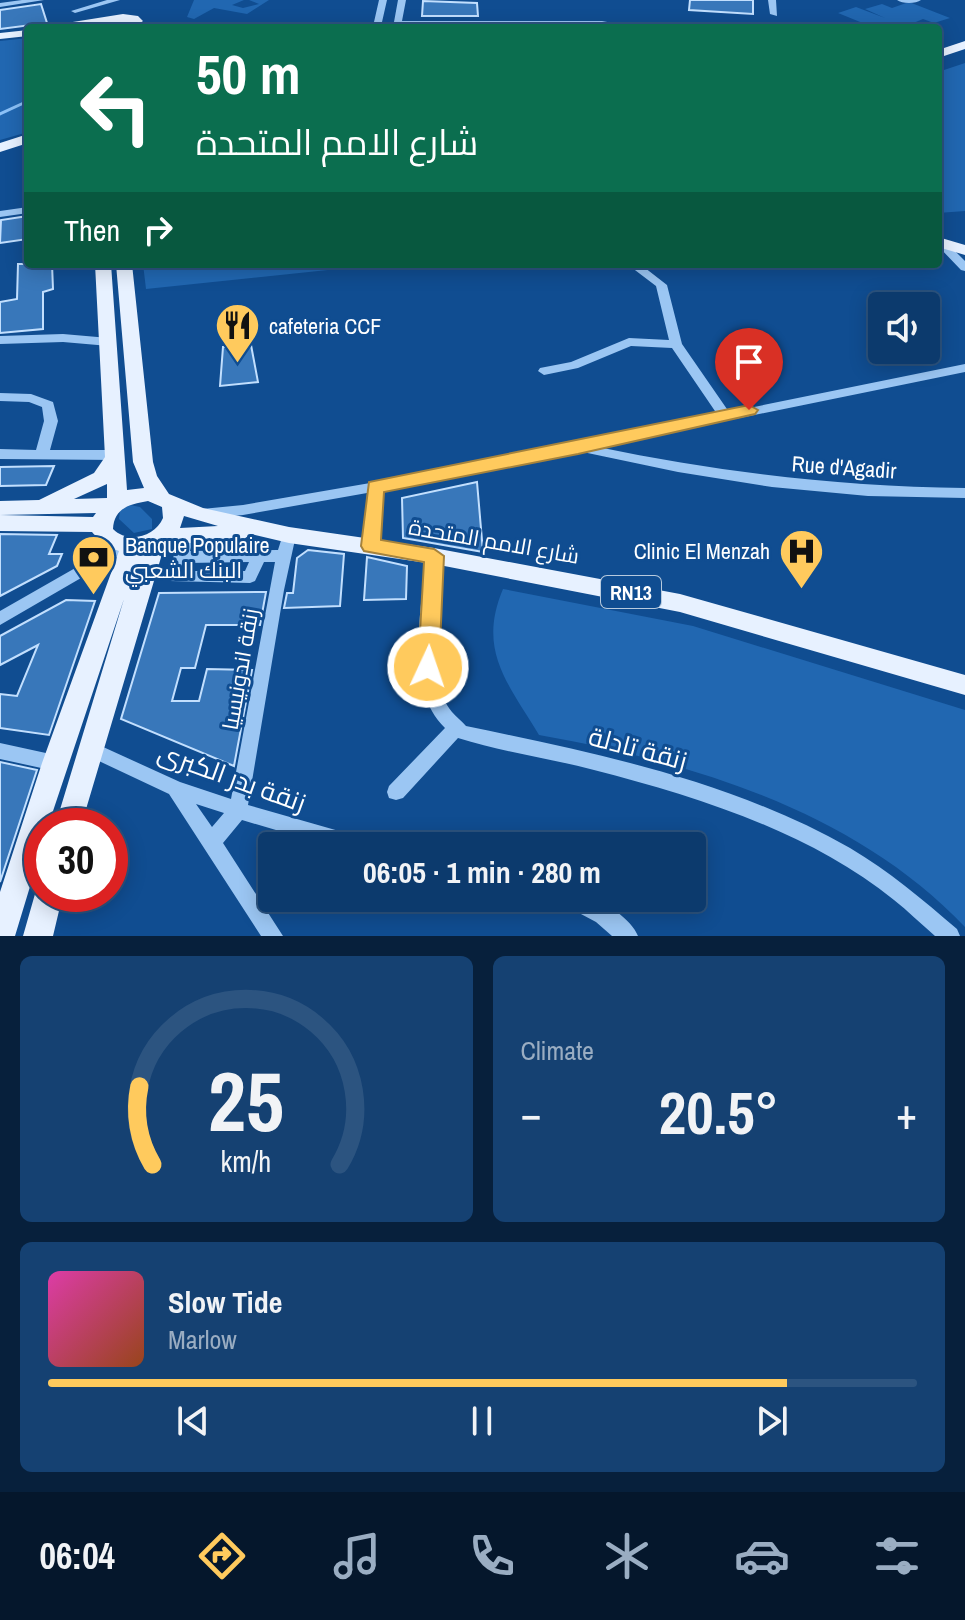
<!DOCTYPE html>
<html lang="en">
<head>
<meta charset="utf-8">
<style>
	:root { --surface:#0c3a6d; --page:#154172; --text:#f1f3f6; --muted:#9aadc2; --line:#2c5480; --accent:#ffca5d }
	body { margin:0; font-family:"Archivo Narrow",Cairo,sans-serif; background:var(--page); color:var(--text); height:100vh; display:flex; flex-direction:column; font-size:30px; white-space:nowrap }
	* { box-sizing:border-box; margin:0 }
	p { font-size:26px; color:var(--muted) }
	.icon { flex:none; width:44px; height:44px; fill:none; stroke:currentColor; stroke-width:2; stroke-linecap:round; stroke-linejoin:round }
	.map { position:relative; height:936px; overflow:hidden }
	.sheet { display:flex; flex-direction:column; gap:20px; padding:20px; background:#07203c; flex:1 }
	.sheet>* { flex:none }
	.hud { position:absolute; left:24px; top:24px; width:918px; height:244px; border-radius:8px; box-shadow:0 4px 20px #0003,0 0 0 2px var(--line); background:#0b6e4f; color:#fff; overflow:hidden }
	.tools { position:absolute; left:868px; top:292px; display:grid; gap:16px }
	.tools a { display:grid; place-items:center; width:72px; height:72px; border-radius:8px; background:var(--surface); box-shadow:0 4px 20px #0003,0 0 0 2px var(--line); font-size:40px }
	.speed { position:absolute; left:24px; top:808px; display:flex; gap:16px; font-size:40px; font-weight:700; text-align:center }
	.speed>* { display:grid; place-content:center; width:104px; height:104px; border-radius:50%; background:var(--surface); box-shadow:0 4px 20px #0003,0 0 0 2px var(--line); line-height:1 }
	.speed .limit { border:12px solid #d22; background:#fff; color:#111 }
	.pin { position:absolute; display:grid; place-items:center; width:68px; height:68px; color:#fff; margin:-82px -34px; border-radius:50% 50% 50% 0; rotate:-45deg; box-shadow:0 0 8px #0007 }
	.pin .icon { rotate:45deg }
	.me { position:absolute; width:88px; margin:-44px; rotate:3deg; stroke-linejoin:round; filter:drop-shadow(0 0 6px #0008) }
	.turn { display:flex; align-items:center; gap:28px; height:168px; padding:0 40px; font-size:36px }
	.turn .icon { width:104px; height:104px; stroke-width:2.5 }
	.turn b { display:block; font-size:56px; line-height:68px }
	.then { display:flex; align-items:center; height:76px; padding:0 40px; background:#0003; gap:16px; font-size:30px }
	.big { font-size:60px; font-weight:700; line-height:1.1 }
	.sheet .widget { flex:1; display:flex; flex-direction:column; justify-content:center; gap:12px; min-width:0; padding:0 28px; border-radius:12px; background:var(--page) }
	.sheet .dial { align-items:center; gap:0 }
	.dial svg { height:208px; overflow:visible; fill:none; stroke:var(--line); stroke-width:7; stroke-linecap:round; text-anchor:middle }
	.dial text { fill:var(--text); stroke:none }
	.song { display:flex; align-items:center; gap:24px }
	.cover { width:96px; height:96px; border-radius:12px; background:linear-gradient(135deg,hsl(320 70% 55%),hsl(20 70% 35%)) }
	.played { height:8px; border-radius:4px; background:linear-gradient(90deg,var(--accent) 85%,var(--line) 85%) }
	.keys { display:flex; justify-content:space-around; direction:ltr }
	.heat { display:flex; justify-content:space-between; align-items:center; font-size:44px; direction:ltr }
	.sheet .tiles { flex:1; display:grid; gap:20px; grid-template-columns:1fr 1fr }
	.widget:last-child { grid-column:span 2 }
	.trip { position:absolute; left:258px; top:832px; width:448px; height:80px; border-radius:8px; background:var(--surface); box-shadow:0 4px 20px #0003,0 0 0 2px var(--line); font-weight:700; line-height:80px; text-align:center }
	.tabs { display:flex; height:128px; justify-content:space-around; align-items:center; background:#05172c; color:var(--muted) }
	.tabs .icon { width:56px; height:56px }
	.tabs .selected { color:var(--accent) }
	.tabs b { font-size:36px; color:var(--text) }
	.map>svg:first-child { display:block }
	.green { fill:#2167b1 }
	.lines { fill:none; stroke-linecap:round; stroke-linejoin:round }
	.stream { stroke:#8cc1f7; stroke-width:3 }
	.building { fill:#3877ba; stroke:#c2dffe; stroke-width:2 }
	.minor { fill:#9bc6f3; fill-rule:evenodd }
	.major { fill:#e7f1ff; fill-rule:evenodd }
	.route { fill:#ffca5d; stroke:#a6833c; stroke-width:2 }
	.labels { text-anchor:middle; dominant-baseline:central; stroke-width:6; stroke-linejoin:round; paint-order:stroke }
	.shield { fill:#104d91; stroke:#b7cade; stroke-width:2 }
	.shield-label { font-size:20px; font-weight:bold; fill:#fff }
	.poi-label { font-size:22px; fill:#fff; stroke:#104d91; text-anchor:start }
	.street-label { font-size:22px; fill:#fff; stroke:#104d91 }
	.near-street-label { font-size:26px; fill:#fff; stroke:#104d91 }
</style>
</head>
<body>
<div class="map">
<svg width="965" height="936" viewBox="0 0 965 936">
	<rect width="100%" height="100%" fill="#104d91"/>
	<path class="green" d="M194 0H244L232 5 243 8 259 4 249 0H269L247 14 214 8 194 19 187 17Z
		M909 2 950 18 934 23 923 19 906 26 896 22 875 28 838 13 856 7 885 18 865 9 882 4 892 8Z
		M28 38V132L0 140V41Z
		M965 63V211L938 213V72Z
		M143 264H385L146 289Z
		M130 505 140 507 152 519V529L134 533 119 519 120 510Z
		M503 589 693 626 965 710V927C855 811 691 762 539 735 508 683 477 651 503 589Z"/>
	<g class="lines">
		<path class="stream" d="M0 114 28 101"/>
	</g>
	<path class="building" d="M690 0H753V14L689 10Z
		M423 1 477 3 478 16H422Z
		M41 4 47 23 0 29V10Z
		M28 216V239L0 243 1 220Z
		M18 264H52L53 289 43 292V329L0 333V302L17 299Z
		M251 345 258 382 220 386 223 347Z
		M54 466 46 485 0 486V467Z
		M477 482 483 552 403 538 402 498Z
		M0 534 57 535 49 554H62L57 566 0 596Z
		M308 550 344 554 340 606 284 608 287 593H293L297 558Z
		M367 557 407 566 406 599 364 600Z
		M266 592 260 625H206L195 668H181L172 701H199L207 669 252 670 234 766 121 719 159 593Z
		M66 600 95 601 49 735 0 728V694L17 696 38 645 0 665V636Z
		M0 762 37 770 0 882Z"/>
	<g class="lines">
		<path class="minor" d="M22 0H44L0 7V3Z
			M107 0H120L75 13 71 11Z
			M379 0H387L382 22H394L398 0H406L402 21H602L639 28 602 25 331 28 335 26 374 22Z
			M768 0H776L777 16 770 14Z
			M897 0H921C916 4 902 4 897 0Z
			M28 207V213L0 217V211Z
			M942 241 946 242 965 261V271L961 270 938 246V242Z
			M627 264H640L667 285 682 344 729 412 965 364V372L598 447C719 472 841 487 965 488V498L868 496 772 487 678 472 578 451 382 491 379 546 376 550H366L363 546 367 493 243 515 202 519 197 518 195 514 197 510 202 509 243 505 405 477 717 414 672 348 631 346 578 368 544 375 538 371 540 368 571 362 629 338 669 340 656 286Z
			M63 334 109 338 115 342 109 346 63 342 0 344V336Z
			M0 393 31 394 53 402 58 421 50 450H117L124 455 117 460 0 459V449L36 450 44 421 42 407 29 402 0 401Z
			M188 528 193 529 195 533 190 551 278 550 284 531H294L296 535 284 590 248 805 360 837 367 840 370 846H330L242 820 223 843 283 936H261L169 794 84 754 81 749 84 744 90 741 180 782 231 799 275 562H264L255 581 250 583 170 581 167 577 181 533 183 529ZM249 562 245 571H184L187 563ZM196 804 224 813 212 827Z
			M126 539 131 541 134 545 131 549 0 625V611Z
			M434 550 439 552 442 556C438 599 423 677 452 712 456 717 462 721 466 726 597 753 732 781 850 848 889 871 923 900 957 929L960 936H935C921 924 908 911 894 900 808 831 698 797 594 770 549 758 502 752 458 738L403 798 396 800 389 798 387 792 389 786 445 728C404 689 422 606 426 556L429 552Z
			M0 743 55 755 61 757 64 763 61 769 55 771 0 759Z
			M561 898C570 898 579 897 587 898 604 900 632 920 638 936H612L596 922 564 905Z"/>
		<path class="major" d="M123 14 138 16 143 21C133 30 117 31 106 24L35 28Z
			M28 30V36L0 39V33Z
			M965 41V49L938 58V50Z
			M28 134V143L0 152V143Z
			M938 237 965 245V255L938 247Z
			M95 264H111L127 490 144 488 133 462 116 264H132L153 462 157 476 169 494 203 508 289 527 434 548 680 594 965 675V695L680 612 434 564 289 543 251 534 241 541 165 544 81 826H55L124 599 48 826H42V847L15 936H0V892L42 763 119 551 103 545 92 532 0 531V515L93 517 96 513 0 515V501L39 500 94 473 105 457ZM107 484V498L74 499ZM148 501 162 507 163 518C155 537 128 544 113 529 114 508 130 504 148 501ZM184 516 218 526 180 528Z
			M42 883V894H63L53 936H23L35 894Z"/>
	</g>
	<path class="route" d="M749 405 758 410 755 414 578 454 384 492 381 540 434 549 444 556 439 667 436 674H421L418 667 424 562 364 551 361 546 369 482Z"/>
	<defs>
		<symbol id="restaurant-pin" viewBox="-11 -11 22 30"><path d="M0 17L-7.5 6A9.5 9.5 0 1 1 7.5 6Z" fill="#ffca5d" stroke="#104d91"/><path d="M-5-6h1v4h1v-4h1v4h1v-4h1v5L-1.5 .5V6h-2V.5L-5-1ZM5-6V6H3V1.5H1.5Q1.5-4 5-6Z" fill="#111"/></symbol>
		<symbol id="hospital-pin" viewBox="-11 -11 22 30"><path d="M0 17L-7.5 6A9.5 9.5 0 1 1 7.5 6Z" fill="#ffca5d" stroke="#104d91"/><path d="M-5-5h3v3.5h4V-5h3V5h-3V1.5h-4V5h-3Z" fill="#111"/></symbol>
		<symbol id="bank-pin" viewBox="-11 -11 22 30"><path d="M0 17L-7.5 6A9.5 9.5 0 1 1 7.5 6Z" fill="#ffca5d" stroke="#104d91"/><path d="M-6-4H6V4H-6ZM0-2.3a2.3 2.3 0 1 0 0 4.6a2.3 2.3 0 1 0 0-4.6Z" fill="#111"/></symbol>
	</defs>
	<g fill-rule="evenodd">
		<use href="#restaurant-pin" x="212" y="300" width="51" height="69"/>
		<use href="#hospital-pin" x="776" y="526" width="51" height="69"/>
		<use href="#bank-pin" x="68" y="532" width="51" height="69"/>
	</g>
	<g class="labels">
		<rect class="shield" x="601" y="576" width="60" height="32" rx="6"/>
		<g class="shield-label">
			<text x="631" y="592">RN13</text>
		</g>
		<g class="poi-label">
			<text x="269" y="326">cafeteria CCF</text>
			<text x="125" y="545">Banque Populaire<tspan x="125" dy="25">البنك الشعبي</tspan></text>
			<text x="770" y="551" text-anchor="end">Clinic El Menzah</text>
		</g>
		<g class="street-label">
			<text transform="translate(844 467) rotate(4)">Rue d'Agadir</text>
			<text transform="translate(494 541) rotate(10)">شارع الامم المتحدة</text>
			<text transform="translate(240 669) rotate(-80)">زنقة اندونيسيا</text>
		</g>
		<g class="near-street-label">
			<text transform="translate(638 748) rotate(15)">زنقة تادلة</text>
			<text transform="translate(232 777) rotate(20)">زنقة بدر الكبرى</text>
		</g>
	</g>
</svg>
<div class="tools">
<a><svg class="icon" aria-label="sound" viewBox="0 0 24 24"><path d="M4 9h4l5-4v14l-5-4H4zM17 9q2 3 0 6"/></svg></a>
</div>
<div class="speed"><div class="limit">30</div></div>
<div class="pin" style="left:749px;top:410px;background:#d93025"><svg class="icon" aria-label="arrive" viewBox="0 0 24 24"><path d="M6 21V4h12l-3 4 3 4H6"/></svg></div>
<svg class="me" style="left:428px;top:667px" viewBox="-20 -20 40 40"><circle r="17" fill="#ffca5d" stroke="#fff" stroke-width="3"/><path d="M0-11L8 9 0 5-8 9z" fill="#fff"/></svg>
<div class="trip">06:05 · 1 min · 280 m</div>
<div class="hud">
<div class="turn"><svg class="icon" aria-label="left" viewBox="0 0 24 24"><path d="M17 20v-9H6M10 6l-5 5 5 5"/></svg><div><b>50 m</b>شارع الامم المتحدة</div></div>
<div class="then">Then<svg class="icon" aria-label="right" viewBox="0 0 24 24"><path d="M7 20v-9h11M14 6l5 5-5 5"/></svg></div>
</div>
</div>
<section class="sheet">
<div class="tiles">
<div class="widget dial"><svg viewBox="0 0 100 80">
<path d="M14 69A42 42 0 1 1 86 69"/>
<path d="M14 69A42 42 0 0 1 9 39" stroke="#ffca5d"/>
<text x="50" y="56" font-size="32" font-weight="700">25</text>
<text x="50" y="72" font-size="11">km/h</text>
</svg></div>
<div class="widget"><p>Climate</p>
<div class="heat"><a>−</a><b class="big">20.5°</b><a>+</a></div>
</div>
<div class="widget">
<div class="song"><i class="cover"></i><div><b>Slow Tide</b><p>Marlow</p></div></div>
<div class="played"></div>
<div class="keys"><svg class="icon" aria-label="previous" viewBox="0 0 24 24"><path d="M18 5L8 12l10 7zM5 5v14"/></svg><svg class="icon" aria-label="pause" viewBox="0 0 24 24"><path d="M8 5v14M16 5v14"/></svg><svg class="icon" aria-label="next" viewBox="0 0 24 24"><path d="M6 5l10 7-10 7zM19 5v14"/></svg></div>
</div>
</div>
</section>
<nav class="tabs">
<b>06:04</b>
<svg class="icon selected" aria-label="directions" viewBox="0 0 24 24"><path d="M12 3l9 9-9 9-9-9zM9 14v-3h6M13 9l2 2-2 2"/></svg>
<svg class="icon" aria-label="music" viewBox="0 0 24 24"><path d="M9 18V5l10-2v13"/><circle cx="6" cy="18" r="3"/><circle cx="16" cy="16" r="3"/></svg>
<svg class="icon" aria-label="phone" viewBox="0 0 24 24"><path d="M5 4h4l2 5-3 2q2 4 5 5l2-3 5 2v4C11 20 4 13 5 4z"/></svg>
<svg class="icon" aria-label="climate" viewBox="0 0 24 24"><path d="M12 3v18M4 7l16 10M4 17L20 7"/></svg>
<svg class="icon" aria-label="car" viewBox="0 0 24 24"><path d="M5 17H2v-5l4-1 3-4h7l3 4 3 1v5h-3M9 17h6M6 11h13"/><circle cx="7" cy="17" r="2"/><circle cx="17" cy="17" r="2"/></svg>
<svg class="icon" aria-label="filters" viewBox="0 0 24 24"><path d="M4 7h16M4 17h16"/><circle cx="9" cy="7" r="2"/><circle cx="15" cy="17" r="2"/></svg>
</nav>
</body>
</html>
